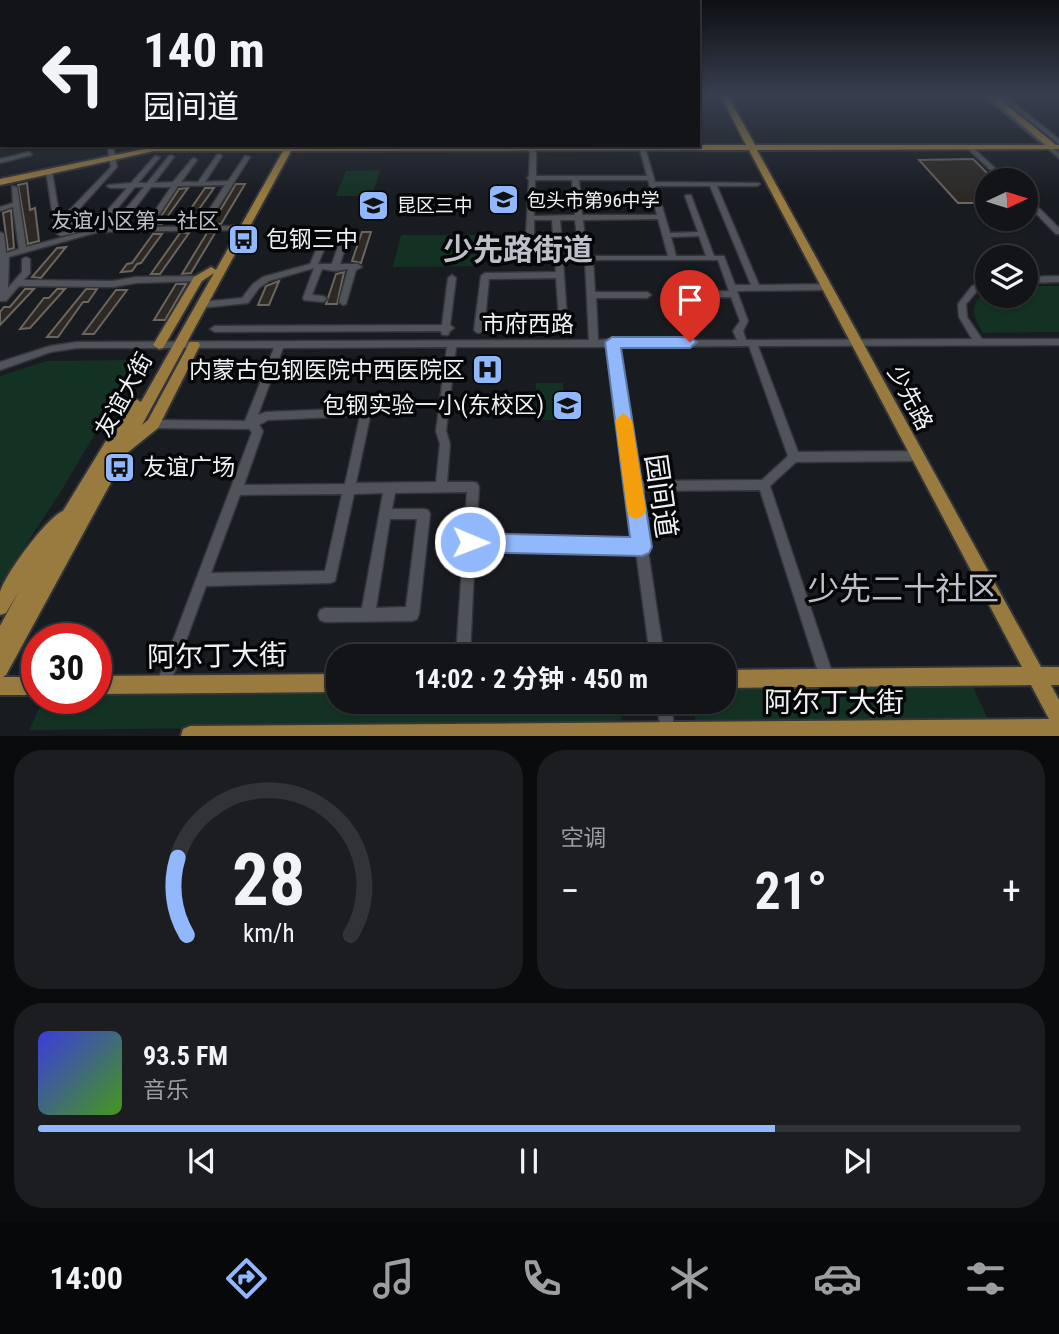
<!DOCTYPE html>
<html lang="zh">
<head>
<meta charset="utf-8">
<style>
	:root { --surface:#121418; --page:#1b1d21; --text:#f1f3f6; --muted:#9c9ea2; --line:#313337; --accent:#91b8fd }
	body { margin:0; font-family:"Roboto Condensed","Noto Sans SC",sans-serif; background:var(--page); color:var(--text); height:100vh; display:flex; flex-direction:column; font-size:26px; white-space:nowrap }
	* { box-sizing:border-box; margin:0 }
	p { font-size:23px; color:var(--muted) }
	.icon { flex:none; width:38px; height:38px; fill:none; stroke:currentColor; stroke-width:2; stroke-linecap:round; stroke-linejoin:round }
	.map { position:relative; height:736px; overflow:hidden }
	.side { display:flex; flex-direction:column; gap:14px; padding:14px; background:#0a0b0d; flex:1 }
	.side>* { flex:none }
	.top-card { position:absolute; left:0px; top:0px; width:700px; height:147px; box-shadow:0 2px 5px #0004,0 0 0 2px var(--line); background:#121418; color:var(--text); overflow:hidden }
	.needle { width:46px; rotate:86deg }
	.tools { position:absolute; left:975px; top:168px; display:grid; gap:14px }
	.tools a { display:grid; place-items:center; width:63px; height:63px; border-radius:50%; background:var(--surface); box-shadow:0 2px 5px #0004,0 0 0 2px var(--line); font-size:35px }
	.speed { position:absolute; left:21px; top:623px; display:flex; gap:14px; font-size:35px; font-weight:700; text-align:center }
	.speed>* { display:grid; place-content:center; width:91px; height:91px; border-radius:50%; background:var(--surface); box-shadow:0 2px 5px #0004,0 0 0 2px var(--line); line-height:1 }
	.speed .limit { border:10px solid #d22; background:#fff; color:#111 }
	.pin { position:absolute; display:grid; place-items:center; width:60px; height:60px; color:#fff; margin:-72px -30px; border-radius:50% 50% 50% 0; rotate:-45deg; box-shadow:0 0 7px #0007 }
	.pin .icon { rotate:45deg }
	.me { position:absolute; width:77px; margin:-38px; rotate:91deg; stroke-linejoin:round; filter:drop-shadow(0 0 5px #0008) }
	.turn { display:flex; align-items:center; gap:24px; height:147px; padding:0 28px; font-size:32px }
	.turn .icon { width:91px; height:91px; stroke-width:2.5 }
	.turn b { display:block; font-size:49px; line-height:60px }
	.big { font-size:52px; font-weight:700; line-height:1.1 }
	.side .tile { flex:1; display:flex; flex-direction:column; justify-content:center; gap:10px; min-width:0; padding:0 24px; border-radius:28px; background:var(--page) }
	.side .dial { align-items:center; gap:0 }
	.dial svg { height:182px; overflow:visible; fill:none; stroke:var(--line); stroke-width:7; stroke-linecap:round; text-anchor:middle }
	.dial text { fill:var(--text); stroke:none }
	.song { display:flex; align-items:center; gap:21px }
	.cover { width:84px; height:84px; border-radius:10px; background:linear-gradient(135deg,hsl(240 70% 55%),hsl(100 70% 35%)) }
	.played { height:7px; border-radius:4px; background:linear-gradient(90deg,var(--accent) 75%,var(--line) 75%) }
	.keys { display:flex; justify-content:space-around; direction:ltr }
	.heat { display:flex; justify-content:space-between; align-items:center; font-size:38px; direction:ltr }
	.side .tiles { flex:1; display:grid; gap:14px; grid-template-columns:1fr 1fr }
	.tile:last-child { grid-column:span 2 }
	.trip { position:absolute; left:326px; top:644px; width:410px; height:70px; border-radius:28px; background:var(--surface); box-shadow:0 2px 5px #0004,0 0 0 2px var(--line); font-weight:700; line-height:70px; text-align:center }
	.dock { display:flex; height:112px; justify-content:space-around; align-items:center; background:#07080a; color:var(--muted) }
	.dock .icon { width:49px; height:49px }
	.dock .current { color:var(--accent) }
	.dock b { font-size:32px; color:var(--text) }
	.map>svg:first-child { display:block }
	.green { fill:#133223 }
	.building { fill:#2d2823; stroke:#6a655f; stroke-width:2 }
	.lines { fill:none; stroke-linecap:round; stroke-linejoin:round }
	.minor-casing { stroke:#343539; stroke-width:3 }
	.major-casing { stroke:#343539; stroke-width:4 }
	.minor { fill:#50535a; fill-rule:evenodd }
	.major { fill:#997b3f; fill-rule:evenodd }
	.route { fill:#91b8fd; stroke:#5e78a4; stroke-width:2 }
	.slow { fill:#f59e0b }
	.labels { text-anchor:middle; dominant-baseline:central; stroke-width:7; stroke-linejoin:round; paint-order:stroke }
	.far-poi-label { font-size:19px; fill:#f0f1f5; stroke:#050608; text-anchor:start }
	.far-quarter-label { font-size:21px; fill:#bdc0c8; stroke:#050608 }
	.poi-label { font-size:23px; fill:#f0f1f5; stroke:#050608; text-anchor:start }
	.street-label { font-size:23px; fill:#f0f1f5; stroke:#050608 }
	.near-street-label { font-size:28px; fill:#f0f1f5; stroke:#050608 }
	.district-label { font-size:30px; font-weight:bold; fill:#bdc0c8; stroke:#050608 }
	.near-quarter-label { font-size:32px; fill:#bdc0c8; stroke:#050608 }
</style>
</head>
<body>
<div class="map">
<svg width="1059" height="736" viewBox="0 0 1059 736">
	<rect width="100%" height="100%" fill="#181b20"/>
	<path class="green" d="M380 170 372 196H336L346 171Z
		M401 235H483L481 266 393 267Z
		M1026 286H1059V332L983 333C972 316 969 303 987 291V296H1026Z
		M133 360 137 363 60 493 0 584V376L46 361Z
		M536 383H563L565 420H536Z
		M973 687 989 721 696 724 692 702H723V689Z
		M338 692V702H620L622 724 29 730 44 698H96V694Z"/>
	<path class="building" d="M973 159 994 180H987V203H958L919 160Z
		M27 183 30 210 35 208 39 241 28 244 18 185Z
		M236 184H245L221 224H212Z
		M188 188 162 224H156L179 189Z
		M205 188H214L192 219 181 223Z
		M11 210 14 248 8 250 3 213Z
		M362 232H371L361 263 352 261Z
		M180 233H189L160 274H151Z
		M207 233H215L191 273 182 274Z
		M153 234H162L141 263 137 264 132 271 121 272 127 264 132 263Z
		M66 247 41 278 32 277 57 248Z
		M344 272 337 304H326L336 274Z
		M279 281 269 305H258L266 286Z
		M176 284H186L165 320H154Z
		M25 289H34L0 325V312L4 307H10Z
		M57 289H65L30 328 20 329 44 298H49Z
		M86 289H97L88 302H83L58 337H47Z
		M116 290H127L94 334H83Z"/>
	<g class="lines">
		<defs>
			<path id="minor" d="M983 96H990L1059 153V158Z
				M998 96H1005L1059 139V144Z
				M0 130H2V134H0Z
				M107 145H113L117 167 62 228 61 231H55L46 171 49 169 52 171 60 220 111 167Z
				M643 145 645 147 655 182 759 183 760 184 757 186H717L759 285 827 284 831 287 827 290 737 291 748 321 743 331 746 340 972 339 959 317 958 304 972 286 987 279V285L978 290 966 304 967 317 982 339H1059V345L758 346 798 452 918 451 922 453 923 456 922 459 918 461 796 462 770 486 834 678 832 683 827 685 822 683 820 678 760 490 639 491 664 656H650L636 552 475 549 470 656H456L467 492 395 493 392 509H424L428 510 430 514 419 614 417 619 412 621 325 622 320 620 318 615 320 610 325 608H362L383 493 354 494 335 581 330 583 206 586 168 690 163 692 158 690 156 685 252 432 249 429 153 428 149 427 148 424 149 421 153 420 245 421 274 348H77L51 352 0 370V362L50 346 77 342 589 340 585 260H563L567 319 563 322 559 319 556 278 489 279 484 330 479 333 476 332 474 330 481 276 485 273 556 272 552 220H534V234L530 236 526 234 529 180 527 178 529 176 530 152 526 148 527 147H531L536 152V176H647L639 147ZM535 180H572L575 215 534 216ZM579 180H648L657 215H582ZM656 186H710L751 285H735L724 256H714L691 195H687L685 196 698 232 670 233ZM658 219 668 256H587L583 220ZM560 220H575L579 256H563ZM699 236 706 256H676L671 237ZM593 260H718L729 291 681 292 677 295 681 298 731 297 740 321 733 331 737 340H615L612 339 598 340 596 298H647L651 295 647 292H595ZM749 346 788 456 762 480 638 481 617 347ZM447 347 436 431 440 444 436 482 356 483 371 412 370 409 366 408 266 412 258 415 283 348ZM456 347H608L634 540 476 537 479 487 477 483 473 482H447L450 444 446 431ZM360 416 345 484 244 485 263 431 259 425 268 420ZM342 494 325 571 211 573 240 495ZM390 519H417L406 607 376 608Z
				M967 146H971L1008 180H1001L967 148Z
				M29 152 32 154 31 155 0 163V159Z
				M219 154 222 156 205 182 228 181 245 156 250 157 207 225 193 226 189 224 193 222 202 221 225 185 178 186 151 227 235 226 239 228 238 230 98 232 9 257 8 288 22 272V259L26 257 30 259V273L24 280 113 281 136 277 198 276 202 279 201 281 136 283 113 287 19 286 6 301H0V232L4 234 6 253 19 249 13 207 0 211V207L13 203 12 186 17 187 26 247 91 230 101 218 88 219 77 227 76 233 61 236 57 234 69 230 70 224 83 215 105 213 127 188H110L107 186 108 185 131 183 155 156 160 157 138 183H147L169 156 171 155 174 157 154 183 173 182 192 159 194 158 197 160 181 182H198L217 155ZM135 187H144L120 216V220H126L151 187H171L144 227 101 228Z
				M1026 198H1029L1059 228V234H1056L1026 203Z
				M343 231H346L350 233 340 264H358L362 267 356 270 346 304 343 305 339 302 348 269 335 271 322 269 312 295 323 296 327 299 323 302 304 300 303 298 314 268 269 281 259 288 248 303 201 308 197 305 201 302 242 298 253 284 263 277 310 264 323 234 327 232 331 234 318 264H332Z
				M452 275 456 278 450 325 454 328 450 331 448 335H442L441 331 215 332 210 329 215 326 442 325 448 278Z
				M1059 276V282L1026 283V277Z
				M657 702H671L675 736H661Z"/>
			<path id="major" d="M721 96H728L755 145H1046L988 96H996L1056 145H1059V149L757 150 1041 667H1059V685H1051L1059 700V736H181L183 729 190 726 1049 719 1031 685 723 688V670L1022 667 749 150 291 151 142 425 148 420 190 342H198L200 345 158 428 127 453 6 675 3 677H37V695H0V626L19 591 6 613 0 615C0 608 0 600 0 593 3 577 47 517 63 511L131 400 136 399 141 402 214 273 202 281 163 348 159 349 153 345 194 277 211 267 216 270 283 151H154L0 185V179L154 147 746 145Z
				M338 674V692L96 694V676Z"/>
		</defs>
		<use href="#minor" class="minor-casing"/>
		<use href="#major" class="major-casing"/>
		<use href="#minor" class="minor"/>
		<use href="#major" class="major"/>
	</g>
	<linearGradient id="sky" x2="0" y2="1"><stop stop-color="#0d0f12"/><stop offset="0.48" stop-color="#373f4e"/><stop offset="1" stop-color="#373f4e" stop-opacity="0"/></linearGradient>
	<rect width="1059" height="199" fill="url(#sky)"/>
	<path class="route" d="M612 337H690L697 342 690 348H621L652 547 649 553 642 556 470 552 462 549 459 542 462 536 470 533 630 537 605 342Z"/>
	<path class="slow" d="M623 413 632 420 646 510 643 516 636 519 629 516 627 510 615 420Z"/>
	<defs>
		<symbol id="school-square" viewBox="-11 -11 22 22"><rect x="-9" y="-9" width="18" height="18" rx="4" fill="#91b8fd" stroke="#050608"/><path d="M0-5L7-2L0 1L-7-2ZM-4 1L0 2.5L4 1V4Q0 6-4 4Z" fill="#111"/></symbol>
		<symbol id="bus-square" viewBox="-11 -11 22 22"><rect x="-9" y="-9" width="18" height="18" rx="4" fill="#91b8fd" stroke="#050608"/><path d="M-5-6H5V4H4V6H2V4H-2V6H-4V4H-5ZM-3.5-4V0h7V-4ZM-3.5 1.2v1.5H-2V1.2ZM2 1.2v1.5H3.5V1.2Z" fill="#111"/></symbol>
		<symbol id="hospital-square" viewBox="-11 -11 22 22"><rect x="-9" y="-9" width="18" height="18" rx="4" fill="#91b8fd" stroke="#050608"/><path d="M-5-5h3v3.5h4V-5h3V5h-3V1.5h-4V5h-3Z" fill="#111"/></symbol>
	</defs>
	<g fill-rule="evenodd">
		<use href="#school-square" x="486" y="182" width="35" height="35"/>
		<use href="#school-square" x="356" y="188" width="35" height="35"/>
		<use href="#bus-square" x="226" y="222" width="35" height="35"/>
		<use href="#hospital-square" x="470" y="352" width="35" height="35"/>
		<use href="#school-square" x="550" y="388" width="35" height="35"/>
		<use href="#bus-square" x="102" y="450" width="35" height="35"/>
	</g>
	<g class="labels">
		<g class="far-poi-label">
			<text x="527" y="200">包头市第96中学</text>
			<text x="397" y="205">昆区三中</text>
		</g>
		<g class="far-quarter-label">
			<text x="135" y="221">友谊小区第一社区</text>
		</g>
		<g class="poi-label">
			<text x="266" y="239">包钢三中</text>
			<text x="465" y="370" text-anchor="end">内蒙古包钢医院中西医院区</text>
			<text x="544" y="405" text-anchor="end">包钢实验一小(东校区)</text>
			<text x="143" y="467">友谊广场</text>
		</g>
		<g class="street-label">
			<text x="528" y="324">市府西路</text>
			<text transform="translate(124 395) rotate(-61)">友谊大街</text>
			<text transform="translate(910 398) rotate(62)">少先路</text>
		</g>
		<g class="near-street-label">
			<text transform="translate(661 496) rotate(82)">园间道</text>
			<text transform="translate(217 656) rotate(-1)">阿尔丁大街</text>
			<text x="834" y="702">阿尔丁大街</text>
		</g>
		<g class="district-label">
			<text x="518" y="249">少先路街道</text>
		</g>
		<g class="near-quarter-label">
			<text x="903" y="589">少先二十社区</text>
		</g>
	</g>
</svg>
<div class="tools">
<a><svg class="needle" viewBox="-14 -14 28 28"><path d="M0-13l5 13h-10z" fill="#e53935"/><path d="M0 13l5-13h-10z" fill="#9c9ea2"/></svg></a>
<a><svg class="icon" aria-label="layers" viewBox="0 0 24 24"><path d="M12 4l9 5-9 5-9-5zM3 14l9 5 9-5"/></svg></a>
</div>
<div class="speed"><div class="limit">30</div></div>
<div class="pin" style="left:690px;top:342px;background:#d93025"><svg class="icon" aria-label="arrive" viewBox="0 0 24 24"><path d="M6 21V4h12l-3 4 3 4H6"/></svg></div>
<svg class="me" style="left:470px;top:542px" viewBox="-20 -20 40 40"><circle r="17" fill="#91b8fd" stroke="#fff" stroke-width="3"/><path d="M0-11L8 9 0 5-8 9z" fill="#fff"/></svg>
<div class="trip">14:02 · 2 分钟 · 450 m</div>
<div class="top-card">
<div class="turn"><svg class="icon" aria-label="left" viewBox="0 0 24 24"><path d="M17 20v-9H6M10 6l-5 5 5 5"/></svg><div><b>140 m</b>园间道</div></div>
</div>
</div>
<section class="side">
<div class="tiles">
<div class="tile dial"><svg viewBox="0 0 100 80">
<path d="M14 69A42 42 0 1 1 86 69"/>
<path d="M14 69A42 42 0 0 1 10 35" stroke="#91b8fd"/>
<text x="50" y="56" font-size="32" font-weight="700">28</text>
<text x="50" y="72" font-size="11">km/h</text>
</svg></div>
<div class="tile"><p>空调</p>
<div class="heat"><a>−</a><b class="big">21°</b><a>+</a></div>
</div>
<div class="tile">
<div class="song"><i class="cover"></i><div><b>93.5 FM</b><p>音乐</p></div></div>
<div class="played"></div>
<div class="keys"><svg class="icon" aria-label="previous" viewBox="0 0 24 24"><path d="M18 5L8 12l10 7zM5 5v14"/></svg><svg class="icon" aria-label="pause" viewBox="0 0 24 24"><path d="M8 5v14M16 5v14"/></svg><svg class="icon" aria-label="next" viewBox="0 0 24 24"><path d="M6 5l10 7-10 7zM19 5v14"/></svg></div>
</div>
</div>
</section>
<nav class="dock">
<b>14:00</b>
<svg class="icon current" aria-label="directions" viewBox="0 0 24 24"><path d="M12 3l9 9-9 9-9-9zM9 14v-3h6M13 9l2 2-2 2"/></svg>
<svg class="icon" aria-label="music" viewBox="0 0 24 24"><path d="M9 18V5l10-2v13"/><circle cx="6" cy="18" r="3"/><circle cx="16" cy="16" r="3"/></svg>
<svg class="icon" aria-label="phone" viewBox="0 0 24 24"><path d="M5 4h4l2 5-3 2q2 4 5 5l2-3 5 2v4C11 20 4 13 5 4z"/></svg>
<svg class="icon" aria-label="climate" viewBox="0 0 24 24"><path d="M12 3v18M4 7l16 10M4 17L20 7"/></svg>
<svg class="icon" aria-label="car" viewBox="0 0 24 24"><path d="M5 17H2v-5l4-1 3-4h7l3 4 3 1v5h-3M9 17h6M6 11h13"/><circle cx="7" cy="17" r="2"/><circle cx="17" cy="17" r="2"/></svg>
<svg class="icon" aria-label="filters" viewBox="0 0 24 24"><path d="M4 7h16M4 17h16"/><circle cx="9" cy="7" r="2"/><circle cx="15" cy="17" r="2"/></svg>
</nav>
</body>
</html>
